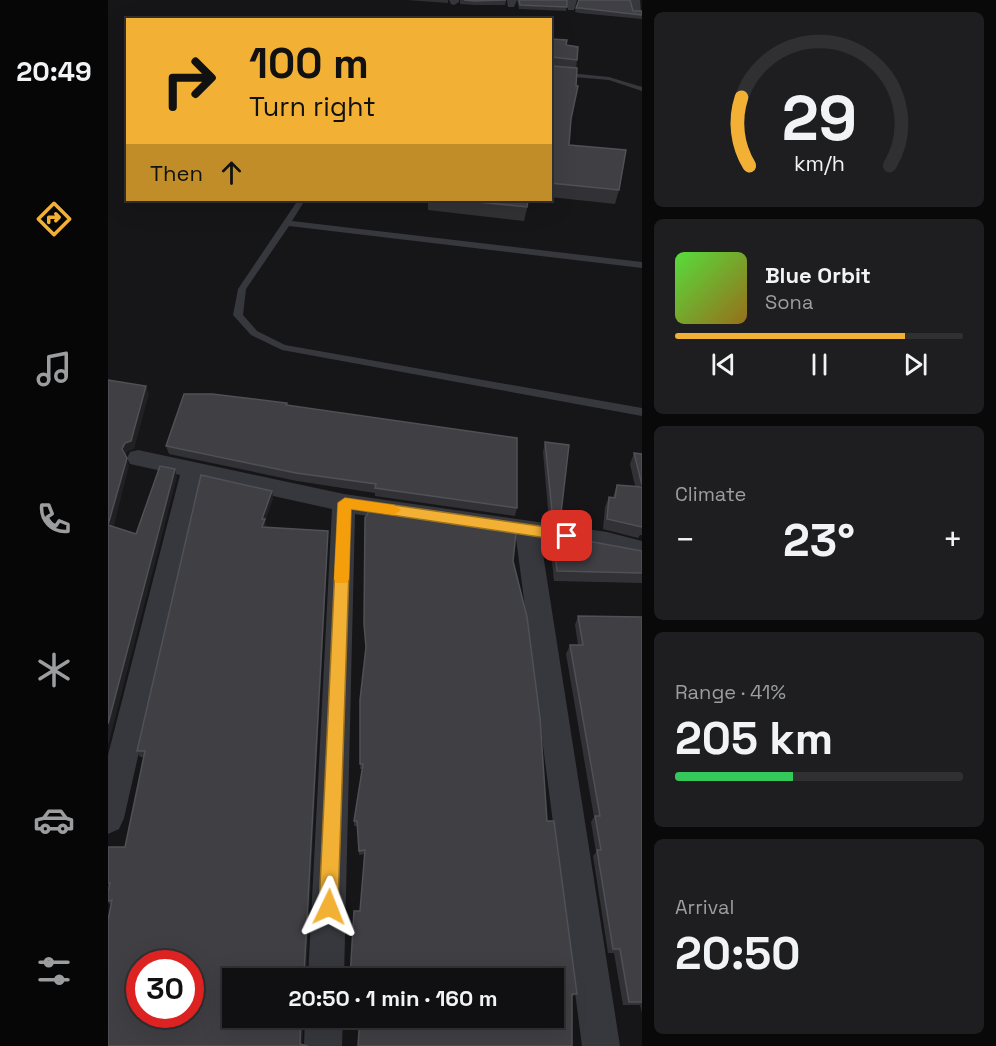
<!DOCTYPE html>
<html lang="en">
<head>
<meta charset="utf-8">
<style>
	:root { --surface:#101012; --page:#1e1e20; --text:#f1f3f6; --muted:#9c9d9f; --line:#303032; --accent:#f2b134 }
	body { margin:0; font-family:"Space Grotesk",sans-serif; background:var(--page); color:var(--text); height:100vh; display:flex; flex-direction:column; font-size:22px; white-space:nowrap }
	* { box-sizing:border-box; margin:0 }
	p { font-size:20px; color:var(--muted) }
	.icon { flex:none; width:33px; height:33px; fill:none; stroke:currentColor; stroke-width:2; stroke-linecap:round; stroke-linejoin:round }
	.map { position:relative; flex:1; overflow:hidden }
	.sheet { display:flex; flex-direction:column; gap:12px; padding:12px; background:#09090a; width:354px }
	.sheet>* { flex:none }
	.banner { position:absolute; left:18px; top:18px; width:426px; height:183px; border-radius:0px; box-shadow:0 6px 24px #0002,0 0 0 2px var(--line); background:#f2b134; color:#111; overflow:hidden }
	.speed { position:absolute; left:18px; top:950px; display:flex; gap:12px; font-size:30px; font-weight:700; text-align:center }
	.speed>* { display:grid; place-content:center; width:78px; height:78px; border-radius:50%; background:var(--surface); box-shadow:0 6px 24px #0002,0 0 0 2px var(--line); line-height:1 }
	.speed .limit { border:9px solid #d22; background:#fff; color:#111 }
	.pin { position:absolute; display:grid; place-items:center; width:51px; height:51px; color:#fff; margin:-26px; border-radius:12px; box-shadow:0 3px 9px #0006 }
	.me { position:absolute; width:66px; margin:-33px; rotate:2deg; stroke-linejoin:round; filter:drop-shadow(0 0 4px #0008) }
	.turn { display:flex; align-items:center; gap:21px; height:126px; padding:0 24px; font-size:27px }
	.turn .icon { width:78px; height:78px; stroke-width:2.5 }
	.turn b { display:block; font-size:42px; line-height:51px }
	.then { display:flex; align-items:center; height:57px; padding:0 24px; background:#0003; gap:12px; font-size:22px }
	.big { font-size:45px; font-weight:800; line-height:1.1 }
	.sheet .card { flex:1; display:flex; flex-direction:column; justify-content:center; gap:9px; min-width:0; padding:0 21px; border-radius:9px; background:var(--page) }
	.sheet .dial { align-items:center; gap:0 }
	.dial svg { height:156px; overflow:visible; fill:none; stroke:var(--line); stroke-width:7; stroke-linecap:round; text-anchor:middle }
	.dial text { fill:var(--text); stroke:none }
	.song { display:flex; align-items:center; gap:18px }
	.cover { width:72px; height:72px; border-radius:9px; background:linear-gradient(135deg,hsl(110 70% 55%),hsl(40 70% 35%)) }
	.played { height:6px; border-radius:3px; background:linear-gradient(90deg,var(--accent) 80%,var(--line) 80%) }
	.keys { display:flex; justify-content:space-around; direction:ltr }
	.heat { display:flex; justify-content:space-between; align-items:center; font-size:33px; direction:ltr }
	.charge { height:9px; border-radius:4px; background:linear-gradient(90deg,#34c759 41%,var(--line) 0) }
	.trip { position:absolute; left:114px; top:968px; width:342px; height:60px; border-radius:0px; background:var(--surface); box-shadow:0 6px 24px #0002,0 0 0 2px var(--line); font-weight:800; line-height:60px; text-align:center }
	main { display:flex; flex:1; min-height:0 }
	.dock { display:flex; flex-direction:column; width:108px; justify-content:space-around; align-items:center; background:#060607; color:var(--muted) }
	.dock .icon { width:42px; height:42px }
	.dock .selected { color:var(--accent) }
	.dock b { font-size:27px; color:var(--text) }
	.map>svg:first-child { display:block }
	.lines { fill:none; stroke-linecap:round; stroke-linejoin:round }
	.lane { fill:#37383d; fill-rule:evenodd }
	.street { fill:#37383d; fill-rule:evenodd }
	.wall { fill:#323236 }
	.shaded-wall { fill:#212124 }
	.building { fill:#3f3f44; stroke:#4f5156; stroke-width:1.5; fill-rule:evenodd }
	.route { fill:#f2b134; stroke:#9d7322; stroke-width:1.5 }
	.slow { fill:#f59e0b }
</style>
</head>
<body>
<main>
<nav class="dock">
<b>20:49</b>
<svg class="icon selected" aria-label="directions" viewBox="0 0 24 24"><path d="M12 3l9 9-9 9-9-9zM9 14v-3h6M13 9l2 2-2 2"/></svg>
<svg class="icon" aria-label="music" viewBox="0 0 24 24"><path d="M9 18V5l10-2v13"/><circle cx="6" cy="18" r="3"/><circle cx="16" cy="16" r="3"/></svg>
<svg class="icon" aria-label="phone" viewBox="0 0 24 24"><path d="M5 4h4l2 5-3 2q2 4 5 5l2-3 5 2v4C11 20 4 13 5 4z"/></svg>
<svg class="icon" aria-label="climate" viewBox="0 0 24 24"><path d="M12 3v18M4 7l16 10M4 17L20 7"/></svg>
<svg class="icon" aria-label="car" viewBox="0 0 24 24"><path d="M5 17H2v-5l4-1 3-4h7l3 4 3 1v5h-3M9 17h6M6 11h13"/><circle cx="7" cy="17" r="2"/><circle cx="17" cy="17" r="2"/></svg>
<svg class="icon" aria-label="filters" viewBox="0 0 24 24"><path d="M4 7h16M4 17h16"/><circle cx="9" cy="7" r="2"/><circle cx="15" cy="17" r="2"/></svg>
</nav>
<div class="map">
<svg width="534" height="1046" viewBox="0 0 534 1046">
	<rect width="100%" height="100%" fill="#161618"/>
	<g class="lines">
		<path class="lane" d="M442 71 501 77 534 87V91L501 80 442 75Z
			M190 200H197L184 221 534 262V268L181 226 138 289 135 315 149 331 177 345 534 408V416L174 350 143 335 125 315 130 289Z"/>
		<path class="street" d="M341 0H351V2L346 5 343 4Z
			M399 0H409L406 7H400Z
			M459 0H469L466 10H460Z
			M522 0H532L533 14H525Z
			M30 450 236 494 499 532 534 541V561L499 552 433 541 512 1046H474L408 538 247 514 236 978H200L224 509 93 480 16 818 11 829 0 834V755L72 475 22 464 19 458 22 452Z
			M197 1017H235L234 1046H196Z"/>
	</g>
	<path class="wall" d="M299 0H340V3Z
		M352 0H398L397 5H366L352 4Z
		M409 0H459L458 11 411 9Z
		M468 8 534 11V19L471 13 467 12Z
		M442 39 458 45 469 60 463 121 461 145 511 190 507 204 442 197Z
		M320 200H421L416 221 320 210Z
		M179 403 180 405 409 508 407 516 267 496V493L189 481 61 454 58 446Z
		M437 442 453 513 450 523 441 521 435 452Z
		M526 453 534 454V535H532L530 538 495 529 497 507 501 497H505L509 485 527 486 522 464Z
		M164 491 165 498 157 521 158 528 220 538 124 1017H195L194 1044 0 1046 3 905 0 902 1 887H0V847H17L36 757H32L29 751Z
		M261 511 408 533 405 561 419 617 432 718 439 821H446L469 994 465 996H464V1046H250L252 1017H297L312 1018V1017H446V978H312V975L274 972V978H242L246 911H252L257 854 251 855 250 826H246V821L254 769H252V700L258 649 256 624 257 518Z
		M458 537 534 551V583L446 581 443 552 446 542H456Z
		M470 616 534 617V1013L532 1005H515L506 953H500L485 856 488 852 483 822 486 817 458 654 462 645H470L467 625Z"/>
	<path class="shaded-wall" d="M38 386 41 394 26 449 20 451 17 457 14 449Z
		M19 458 21 466 4 533 0 525Z
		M67 469 69 477 0 746V724Z
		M164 491 165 498 157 521 159 527 156 535 154 519Z
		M220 531V538L198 978 196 975Z
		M193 1017H195L194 1046 192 1044Z"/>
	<path class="building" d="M356 0H398L366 1Z
		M411 0H459V7L412 5Z
		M471 0H522L525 11H534V15L472 8H468Z
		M442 39 459 40 458 45 470 47 469 60 444 57 442 59Z
		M442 62 444 66 469 68 468 86H470L463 119 461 145 518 150 511 190 442 183Z
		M350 200H420L419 207Z
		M0 380 38 386 23 441 17 443 14 449 19 458 0 525 28 534 52 466 67 469 0 724Z
		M76 394H104L179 403 178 405 409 438V508L267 488 268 484 188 473 58 446Z
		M437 442 461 445 453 513 444 511Z
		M526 453 534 454V485Z
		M93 475 164 491 154 519H157L154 527 220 531 196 975 200 978H124V1017H193L192 1044 200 1046H0V920L4 900 0 901V892L2 883H0V847H17L37 751H29ZM32 963H82V1014H32Z
		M509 485 534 487V527L499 519 501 497 507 498Z
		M261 511 408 533 405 561 419 617 432 718 439 821H446L469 994H464V1046H250L252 1017H297L312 1018V1017H446V978H313V972L274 969V978H242L246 911H252L257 850 251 851 249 821H246L255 764H252V700L258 647 256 624 257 518Z
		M458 537 534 551V573L449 571 446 542H458Z
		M470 616 534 617V1002H521L512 949H505L489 850H493L487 816H492L462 645H475Z"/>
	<path class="route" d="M237 498 459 530 466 536 459 541 243 509 230 907 228 914 221 917 214 914 211 907 230 503Z"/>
	<path class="slow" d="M237 498 286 505 293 510 286 515 243 509 241 579 239 583H228L226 579 230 503Z"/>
</svg>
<div class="speed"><div class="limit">30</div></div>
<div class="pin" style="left:459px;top:536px;background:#d93025"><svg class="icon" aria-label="arrive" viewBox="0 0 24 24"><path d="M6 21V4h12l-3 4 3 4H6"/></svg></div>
<svg class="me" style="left:221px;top:907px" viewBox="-20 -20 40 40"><path d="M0-17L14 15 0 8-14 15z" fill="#f2b134" stroke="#fff" stroke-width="4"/></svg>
<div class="trip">20:50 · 1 min · 160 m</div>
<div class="banner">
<div class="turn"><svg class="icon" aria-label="right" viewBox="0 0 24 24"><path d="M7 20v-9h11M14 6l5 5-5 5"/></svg><div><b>100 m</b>Turn right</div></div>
<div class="then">Then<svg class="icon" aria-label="ahead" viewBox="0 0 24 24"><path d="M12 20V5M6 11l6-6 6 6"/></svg></div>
</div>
</div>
<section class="sheet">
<div class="card dial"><svg viewBox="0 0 100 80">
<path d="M14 69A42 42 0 1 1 86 69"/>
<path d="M14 69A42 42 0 0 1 10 34" stroke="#f2b134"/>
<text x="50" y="56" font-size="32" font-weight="700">29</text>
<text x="50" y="72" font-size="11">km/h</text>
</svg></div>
<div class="card">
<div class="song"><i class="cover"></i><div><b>Blue Orbit</b><p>Sona</p></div></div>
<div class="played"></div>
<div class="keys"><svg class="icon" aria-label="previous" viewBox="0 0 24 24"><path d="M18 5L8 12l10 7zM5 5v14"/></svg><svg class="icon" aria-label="pause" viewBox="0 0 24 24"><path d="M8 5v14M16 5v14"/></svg><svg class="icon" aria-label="next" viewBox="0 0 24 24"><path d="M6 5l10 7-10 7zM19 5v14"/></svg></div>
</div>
<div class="card"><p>Climate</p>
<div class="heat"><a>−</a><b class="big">23°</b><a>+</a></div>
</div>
<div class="card"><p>Range · 41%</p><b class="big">205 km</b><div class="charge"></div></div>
<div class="card"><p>Arrival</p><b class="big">20:50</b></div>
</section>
</main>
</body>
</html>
